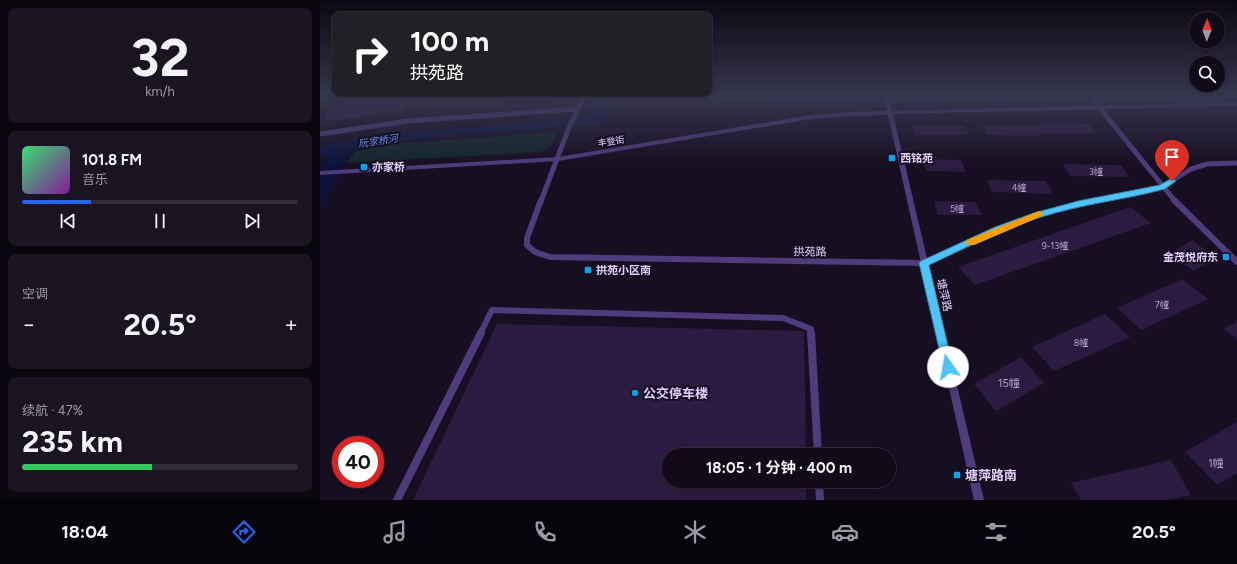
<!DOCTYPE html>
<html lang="zh">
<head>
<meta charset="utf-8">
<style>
	:root { --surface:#100a19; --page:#191322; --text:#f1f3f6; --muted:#9c9aa2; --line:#302b38; --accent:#2563eb }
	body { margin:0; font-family:Figtree,"Noto Sans SC",sans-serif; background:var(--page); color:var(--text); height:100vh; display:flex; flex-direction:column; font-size:15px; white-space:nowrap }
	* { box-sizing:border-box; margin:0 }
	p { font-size:13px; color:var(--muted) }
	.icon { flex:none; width:22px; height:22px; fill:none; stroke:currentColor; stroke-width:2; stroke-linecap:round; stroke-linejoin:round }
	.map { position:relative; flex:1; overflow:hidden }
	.side { display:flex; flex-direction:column; gap:8px; padding:8px; background:#09060e; width:320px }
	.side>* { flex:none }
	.top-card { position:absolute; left:12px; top:12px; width:380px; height:84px; border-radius:8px; box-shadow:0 2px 6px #0003,0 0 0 1px var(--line); background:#202124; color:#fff; overflow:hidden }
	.needle { width:26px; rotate:1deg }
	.fabs { position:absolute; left:869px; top:12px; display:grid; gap:8px }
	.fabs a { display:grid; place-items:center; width:36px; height:36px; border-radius:50%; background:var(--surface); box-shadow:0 2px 6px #0003,0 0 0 1px var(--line); font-size:20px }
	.speed { position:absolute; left:12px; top:436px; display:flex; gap:8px; font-size:20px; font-weight:700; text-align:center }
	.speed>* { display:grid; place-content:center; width:52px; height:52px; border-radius:50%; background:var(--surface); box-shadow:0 2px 6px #0003,0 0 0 1px var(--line); line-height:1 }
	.speed .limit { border:6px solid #d22; background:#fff; color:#111 }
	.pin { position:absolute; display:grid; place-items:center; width:34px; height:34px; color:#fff; margin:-41px -17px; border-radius:50% 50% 50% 0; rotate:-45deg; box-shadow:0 0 4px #0007 }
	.pin .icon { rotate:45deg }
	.me { position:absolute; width:44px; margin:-22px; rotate:347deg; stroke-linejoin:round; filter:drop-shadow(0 0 3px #0008) }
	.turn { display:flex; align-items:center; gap:14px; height:84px; padding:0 12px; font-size:18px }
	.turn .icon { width:52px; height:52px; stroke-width:2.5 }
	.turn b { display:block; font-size:28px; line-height:34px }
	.big { font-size:30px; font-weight:700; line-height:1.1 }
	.side .tile { flex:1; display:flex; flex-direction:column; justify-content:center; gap:6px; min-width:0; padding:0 14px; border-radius:8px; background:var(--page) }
	.side .dial { align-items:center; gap:0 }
	.dial b { font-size:52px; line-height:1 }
	.song { display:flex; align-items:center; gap:12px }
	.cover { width:48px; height:48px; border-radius:6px; background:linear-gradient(135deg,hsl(140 70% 55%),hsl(290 70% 35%)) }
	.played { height:4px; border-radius:2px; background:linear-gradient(90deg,var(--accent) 25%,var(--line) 25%) }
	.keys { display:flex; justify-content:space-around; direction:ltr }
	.heat { display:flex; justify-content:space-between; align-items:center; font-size:22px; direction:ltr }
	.charge { height:6px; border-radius:3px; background:linear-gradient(90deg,#34c759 47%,var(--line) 0) }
	.trip { position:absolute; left:342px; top:448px; width:234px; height:40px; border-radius:20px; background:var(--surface); box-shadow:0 2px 6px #0003,0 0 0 1px var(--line); font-weight:700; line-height:40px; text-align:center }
	.dock { display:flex; height:64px; justify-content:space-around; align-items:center; background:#06040a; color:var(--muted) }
	.dock .icon { width:28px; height:28px }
	.dock .on { color:var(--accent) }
	.dock b { font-size:18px; color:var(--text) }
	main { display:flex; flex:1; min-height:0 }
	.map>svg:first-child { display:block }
	.green { fill:#12252a }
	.water { fill:#0c123c }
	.building { fill:#2c1b40 }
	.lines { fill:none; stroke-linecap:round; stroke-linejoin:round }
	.minor-far2 { stroke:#4e3c7d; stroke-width:5 }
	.minor-far1 { stroke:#4e3c7d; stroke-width:6 }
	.minor { stroke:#4e3c7d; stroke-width:8 }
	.tertiary { fill:#4e3c7d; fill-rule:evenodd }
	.route { fill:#4fc3f7; stroke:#337fa1 }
	.slow { fill:#f59e0b }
	.poi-dot { fill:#0ca1ed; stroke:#160e21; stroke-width:1.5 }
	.labels { text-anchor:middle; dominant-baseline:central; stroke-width:4; stroke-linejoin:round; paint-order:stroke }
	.far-street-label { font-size:9px; fill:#e0d0fd; stroke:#160e21 }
	.number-label { font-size:9px; fill:#b3a3ce }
	.far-water-label { font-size:10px; font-style:italic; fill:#6490f7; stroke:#160e21 }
	.poi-label { font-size:11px; font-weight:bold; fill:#e0d0fd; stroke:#160e21; text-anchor:start }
	.street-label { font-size:11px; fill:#e0d0fd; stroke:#160e21 }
	.near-number-label { font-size:11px; fill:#b3a3ce }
	.near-poi-label { font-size:13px; font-weight:bold; fill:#e0d0fd; stroke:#160e21; text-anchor:start }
</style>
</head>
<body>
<main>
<section class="side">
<div class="tile dial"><b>32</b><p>km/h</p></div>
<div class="tile">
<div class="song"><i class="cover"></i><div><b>101.8 FM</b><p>音乐</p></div></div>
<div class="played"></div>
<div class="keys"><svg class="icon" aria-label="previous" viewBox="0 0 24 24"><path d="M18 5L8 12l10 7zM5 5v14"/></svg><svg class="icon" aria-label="pause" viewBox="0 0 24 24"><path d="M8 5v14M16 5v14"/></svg><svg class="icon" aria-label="next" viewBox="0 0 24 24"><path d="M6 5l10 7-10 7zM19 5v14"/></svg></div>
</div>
<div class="tile"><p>空调</p>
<div class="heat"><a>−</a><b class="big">20.5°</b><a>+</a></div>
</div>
<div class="tile"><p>续航 · 47%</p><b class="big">235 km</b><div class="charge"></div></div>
</section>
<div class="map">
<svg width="917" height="500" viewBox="0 0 917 500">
	<rect width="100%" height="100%" fill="#160e21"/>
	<path class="green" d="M237 132C233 141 231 150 220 152L27 163C35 148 45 148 60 145Z"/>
	<path class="water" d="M279 96H293C289 111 294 119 275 125L73 141 41 147 28 155 22 165 17 179 0 207V171L6 159 4 155H0V146L70 133 264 119 273 115Z"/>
	<path class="building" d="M15 96H88L86 102 90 101 82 111 3 122Z
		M113 96H232V99L210 102V101L198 102V99L153 107V104L103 107 105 100Z
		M588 96H617V101H591Z
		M718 123 770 124 777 134 719 133 720 136 666 135 662 125 719 126Z
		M592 125 645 126 649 135H595Z
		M602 159 641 160 646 172 606 171Z
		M743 164 801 165 809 177 750 176Z
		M667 180 726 181 733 194 672 192Z
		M614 201 656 202 662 215H618Z
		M810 207 831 223 655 285 638 267Z
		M872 240 896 258 874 271 849 254Z
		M862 279 888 299 821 330 797 308Z
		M785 314 810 337 734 371 712 347Z
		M917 321V339L904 329Z
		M177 324 484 331 486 455H349V481H486V500H93Z
		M701 357 724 383 676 411 654 384Z
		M917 422V473L897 485 865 452Z
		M851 460 871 495 847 500H761L751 483Z"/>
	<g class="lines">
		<path class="minor-far2" d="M770 96 855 201
			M0 134 88 121 257 109
			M221 201 248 130 264 96
			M772 201 842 187 871 169 887 164 917 163"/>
		<path class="minor-far1" d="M221 200 207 238V245L215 252 230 257 604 263 717 215 777 200
			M854 200 917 262
			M160 334 172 310 463 318 491 329V334"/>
		<path class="minor" d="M491 333 498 455
			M499 481 500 500
			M77 500 161 333"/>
		<path class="tertiary" d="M564 96H569L572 111 917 102V106L573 114 664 500H654L568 115 528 116 491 119 238 161 0 175V171L238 157 491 115 528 112 567 111Z"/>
	</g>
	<linearGradient id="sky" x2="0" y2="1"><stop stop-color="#0c0812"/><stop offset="0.58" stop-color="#36364e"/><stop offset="1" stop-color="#36364e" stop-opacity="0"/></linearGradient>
	<rect width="917" height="166" fill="url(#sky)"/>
	<path class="route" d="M852 178 856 181 845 189C804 200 762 204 721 217 682 228 646 248 609 265L633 367 632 370 628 372 624 370 599 263 601 261 675 227 714 213 758 201 840 185Z"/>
	<path class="slow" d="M719 211 722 212 723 214 722 216 654 245H647L646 242 647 240Z"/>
	<g class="poi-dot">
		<rect x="568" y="154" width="8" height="8" rx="2"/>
		<rect x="40" y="163" width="8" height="8" rx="2"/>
		<rect x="902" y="253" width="8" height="8" rx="2"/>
		<rect x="264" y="266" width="8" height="8" rx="2"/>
		<circle cx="315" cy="393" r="4"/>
		<rect x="633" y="471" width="8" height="8" rx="2"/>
	</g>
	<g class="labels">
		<g class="far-street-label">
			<text transform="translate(291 141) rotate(-9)">丰登街</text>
		</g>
		<g class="number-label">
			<text x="776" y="171">3幢</text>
			<text x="699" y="187">4幢</text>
			<text x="637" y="208">5幢</text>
			<text x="735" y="245">9-13幢</text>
			<text x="842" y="304">7幢</text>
			<text x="761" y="342">8幢</text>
		</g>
		<g class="far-water-label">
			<text transform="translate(58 141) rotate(-9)">阮家桥河</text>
		</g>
		<g class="poi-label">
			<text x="580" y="158">西铭苑</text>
			<text x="52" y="167">亦家桥</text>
			<text x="898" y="257" text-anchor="end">金茂悦府东</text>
			<text x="276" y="270">拱苑小区南</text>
		</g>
		<g class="street-label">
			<text transform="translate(490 252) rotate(1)">拱苑路</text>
			<text transform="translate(624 295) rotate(77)">塘萍路</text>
		</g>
		<g class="near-number-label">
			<text x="689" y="383">15幢</text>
			<text x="896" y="463">1幢</text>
		</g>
		<g class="near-poi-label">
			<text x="323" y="393">公交停车楼</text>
			<text x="645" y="475">塘萍路南</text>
		</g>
	</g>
</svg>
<div class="fabs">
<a><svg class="needle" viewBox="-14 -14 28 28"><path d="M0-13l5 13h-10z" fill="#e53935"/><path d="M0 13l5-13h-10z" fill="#9c9aa2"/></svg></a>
<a><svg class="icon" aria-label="search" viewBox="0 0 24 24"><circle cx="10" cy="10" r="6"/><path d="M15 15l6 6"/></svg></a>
</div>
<div class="speed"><div class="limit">40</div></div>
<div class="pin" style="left:852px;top:181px;background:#d93025"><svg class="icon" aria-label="arrive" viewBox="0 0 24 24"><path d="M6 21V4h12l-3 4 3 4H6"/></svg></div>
<svg class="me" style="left:628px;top:367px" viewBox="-20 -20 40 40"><circle r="19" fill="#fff"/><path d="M0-13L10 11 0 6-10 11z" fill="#4fc3f7"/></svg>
<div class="trip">18:05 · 1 分钟 · 400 m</div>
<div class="top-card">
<div class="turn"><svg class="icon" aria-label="right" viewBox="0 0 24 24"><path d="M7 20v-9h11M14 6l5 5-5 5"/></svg><div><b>100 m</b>拱苑路</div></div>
</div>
</div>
</main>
<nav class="dock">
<b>18:04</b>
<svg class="icon on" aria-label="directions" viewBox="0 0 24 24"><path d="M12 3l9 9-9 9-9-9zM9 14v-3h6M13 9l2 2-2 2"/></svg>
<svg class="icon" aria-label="music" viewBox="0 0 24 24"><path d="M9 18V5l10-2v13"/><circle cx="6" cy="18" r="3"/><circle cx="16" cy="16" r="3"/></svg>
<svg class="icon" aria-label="phone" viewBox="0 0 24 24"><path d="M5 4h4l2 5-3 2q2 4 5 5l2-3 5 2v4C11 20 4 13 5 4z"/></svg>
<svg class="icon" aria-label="climate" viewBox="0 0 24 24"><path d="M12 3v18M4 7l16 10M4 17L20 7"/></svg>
<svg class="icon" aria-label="car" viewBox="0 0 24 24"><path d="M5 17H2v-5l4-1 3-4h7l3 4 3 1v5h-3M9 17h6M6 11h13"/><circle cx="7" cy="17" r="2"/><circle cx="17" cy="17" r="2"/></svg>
<svg class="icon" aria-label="filters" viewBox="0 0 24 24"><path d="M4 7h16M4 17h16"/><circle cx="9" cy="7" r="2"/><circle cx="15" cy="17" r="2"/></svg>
<b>20.5°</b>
</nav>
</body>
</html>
